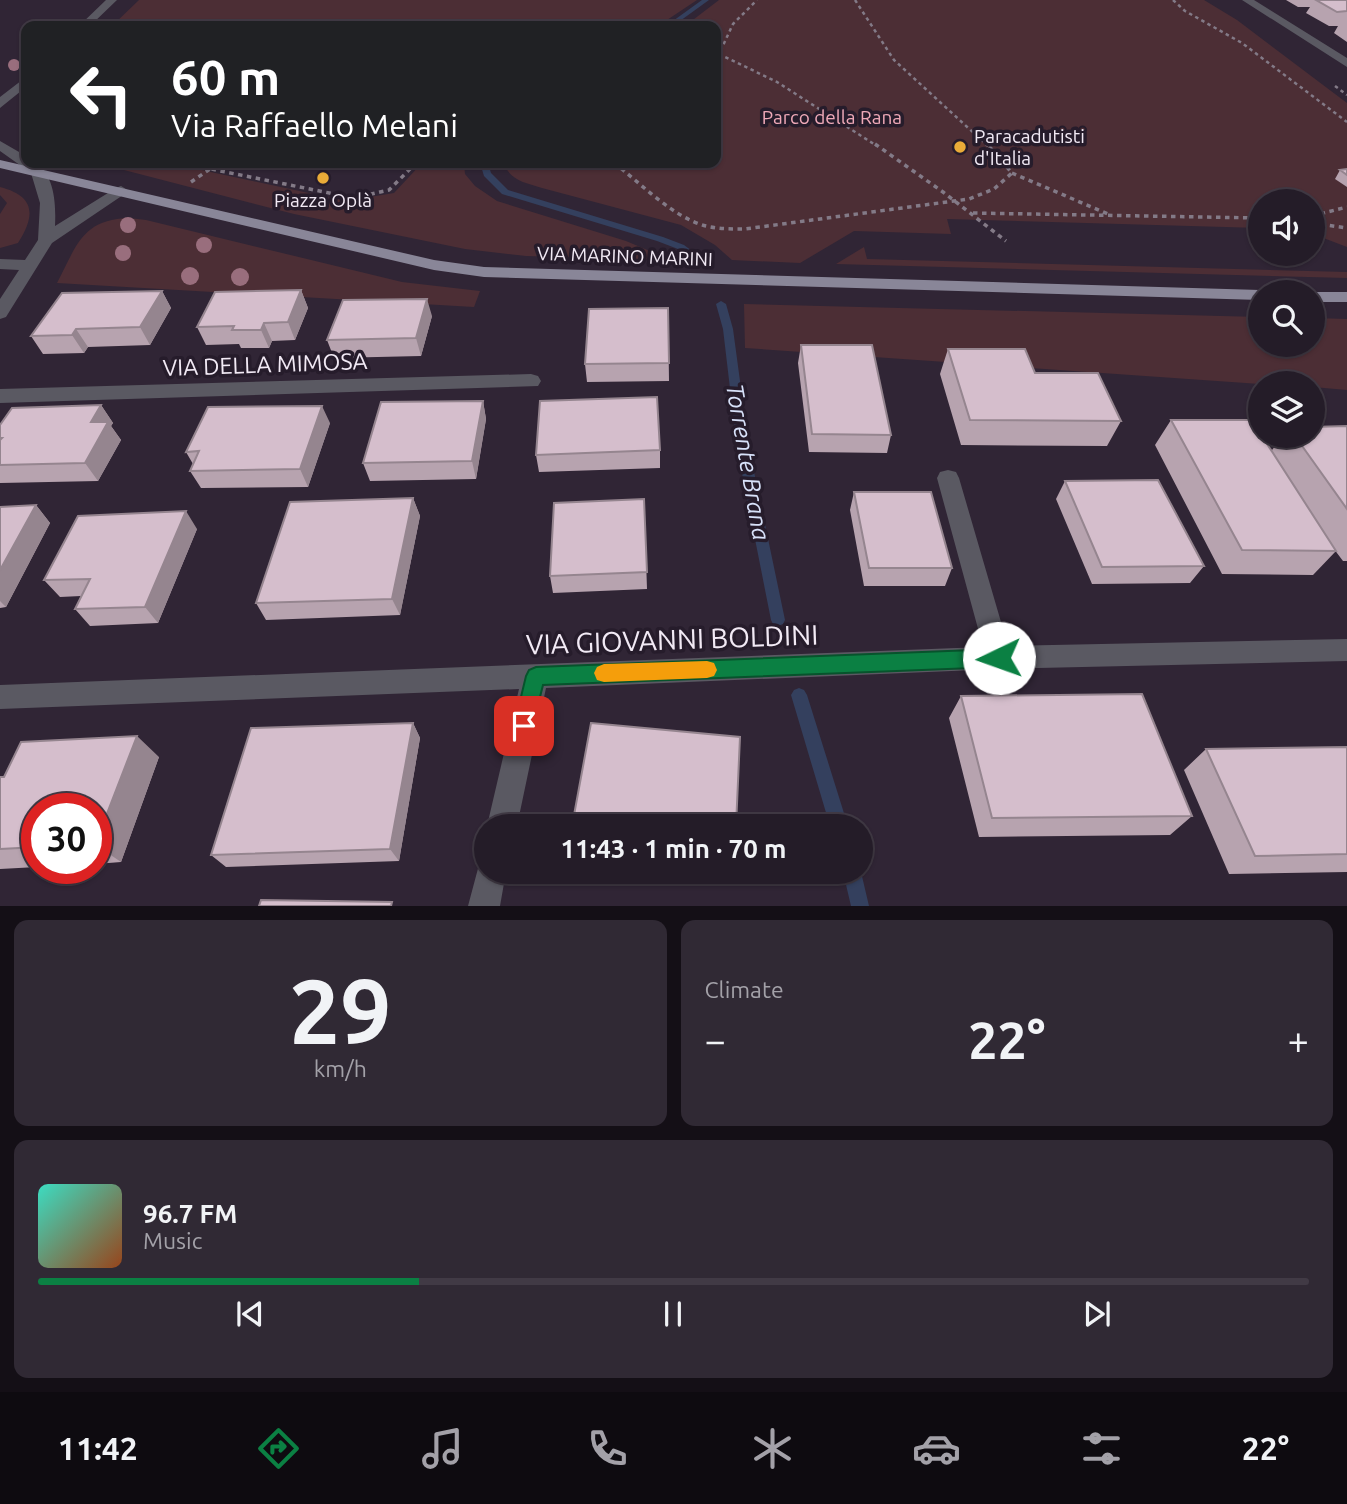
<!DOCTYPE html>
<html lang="en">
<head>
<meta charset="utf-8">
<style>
	:root { --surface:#241c28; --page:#302934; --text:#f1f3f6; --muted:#a3a1a8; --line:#413a45; --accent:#0b8043 }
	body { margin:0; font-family:Ubuntu,sans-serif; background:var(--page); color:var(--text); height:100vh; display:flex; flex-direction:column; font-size:26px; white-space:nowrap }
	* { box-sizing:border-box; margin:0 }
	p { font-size:23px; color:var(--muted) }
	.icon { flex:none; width:38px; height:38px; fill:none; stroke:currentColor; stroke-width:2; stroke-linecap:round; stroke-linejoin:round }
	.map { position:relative; height:906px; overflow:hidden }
	.sheet { display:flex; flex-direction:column; gap:14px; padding:14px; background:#140f16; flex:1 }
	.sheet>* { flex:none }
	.banner { position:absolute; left:21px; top:21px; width:700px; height:147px; border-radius:14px; box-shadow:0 2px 5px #0004,0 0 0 2px var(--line); background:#202124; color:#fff; overflow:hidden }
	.controls { position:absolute; left:1248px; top:189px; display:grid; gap:14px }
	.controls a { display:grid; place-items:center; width:77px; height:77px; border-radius:50%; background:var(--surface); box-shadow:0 2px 5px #0004,0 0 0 2px var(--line); font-size:35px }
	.speed { position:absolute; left:21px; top:793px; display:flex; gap:14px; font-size:35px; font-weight:700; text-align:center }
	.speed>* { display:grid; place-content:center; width:91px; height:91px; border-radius:50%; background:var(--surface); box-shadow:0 2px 5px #0004,0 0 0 2px var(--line); line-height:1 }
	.speed .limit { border:10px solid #d22; background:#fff; color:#111 }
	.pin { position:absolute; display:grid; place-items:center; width:60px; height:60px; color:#fff; margin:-30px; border-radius:14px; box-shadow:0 4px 10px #0006 }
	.me { position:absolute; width:77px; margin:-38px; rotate:267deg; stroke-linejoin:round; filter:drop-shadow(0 0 5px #0008) }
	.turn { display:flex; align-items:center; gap:24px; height:147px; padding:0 35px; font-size:32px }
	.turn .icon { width:91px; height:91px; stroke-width:2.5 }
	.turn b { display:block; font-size:49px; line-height:60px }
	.big { font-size:52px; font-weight:700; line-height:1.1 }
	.sheet .tile { flex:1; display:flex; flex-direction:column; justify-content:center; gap:10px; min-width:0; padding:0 24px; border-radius:14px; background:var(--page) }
	.sheet .dial { align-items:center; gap:0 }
	.dial b { font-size:91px; line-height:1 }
	.song { display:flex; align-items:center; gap:21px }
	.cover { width:84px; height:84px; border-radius:10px; background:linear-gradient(135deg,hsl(170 70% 55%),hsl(20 70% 35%)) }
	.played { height:7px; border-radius:4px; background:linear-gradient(90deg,var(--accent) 30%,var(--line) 30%) }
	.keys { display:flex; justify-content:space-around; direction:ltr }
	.heat { display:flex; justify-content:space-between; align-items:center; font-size:38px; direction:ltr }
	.sheet .tiles { flex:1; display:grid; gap:14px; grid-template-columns:1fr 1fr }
	.tile:last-child { grid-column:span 2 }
	.trip { position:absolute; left:474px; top:814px; width:399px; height:70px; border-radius:35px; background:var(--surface); box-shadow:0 2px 5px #0004,0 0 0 2px var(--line); font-weight:700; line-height:70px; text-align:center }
	.menu { display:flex; height:112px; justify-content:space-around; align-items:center; background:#0e0b10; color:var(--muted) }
	.menu .icon { width:49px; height:49px }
	.menu .active { color:var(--accent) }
	.menu b { font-size:32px; color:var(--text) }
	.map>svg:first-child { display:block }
	.green { fill:#4c2e35 }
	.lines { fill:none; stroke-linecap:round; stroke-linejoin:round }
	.stream { fill:#34405e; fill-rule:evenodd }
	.path-far1 { stroke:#837a87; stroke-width:2.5; stroke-dasharray:3.5 3.5; stroke-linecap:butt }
	.path { stroke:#837a87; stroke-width:3.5; stroke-dasharray:4.5 4.5; stroke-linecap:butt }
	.minor { fill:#5a5962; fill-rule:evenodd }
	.major { fill:#898698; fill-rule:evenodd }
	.tree { fill:#996e7d }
	.wall { fill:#b7a3af }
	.shaded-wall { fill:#95858f }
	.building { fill:#d5becc; stroke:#95858f; stroke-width:2 }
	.route { fill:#0b8043; stroke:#07532c; stroke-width:2 }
	.slow { fill:#f59e0b }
	.poi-dot { fill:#e9ab38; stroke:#261c2b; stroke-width:2.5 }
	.labels { text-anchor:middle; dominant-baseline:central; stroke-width:7; stroke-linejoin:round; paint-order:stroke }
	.far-park-label { font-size:19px; fill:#efa9b8; stroke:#261c2b }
	.far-poi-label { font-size:19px; fill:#f2eaf5; stroke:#261c2b; text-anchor:start }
	.far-street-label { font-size:19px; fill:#f2eaf5; stroke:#261c2b }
	.street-label { font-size:23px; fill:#f2eaf5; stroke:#261c2b }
	.water-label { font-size:24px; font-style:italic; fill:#d8e2fa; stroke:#261c2b }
	.near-street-label { font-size:28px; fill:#f2eaf5; stroke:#261c2b }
</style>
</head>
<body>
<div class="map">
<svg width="1347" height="906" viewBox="0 0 1347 906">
	<rect width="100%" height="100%" fill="#302535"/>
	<path class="green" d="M139 0H697L658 26H112Z
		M719 0H1204L1237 20 1347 103V247L1313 234 1312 201H1260V228L947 219 951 234 854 231 800 263 732 260 715 245 681 225 542 188C526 183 509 180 504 163H716V26H685Z
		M97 163H169L346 201 394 193 422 163H464L465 174 475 186 497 201 626 241 671 260 526 256 465 249 294 214Z
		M0 187C35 196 36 215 18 243L0 248V214L7 203 0 195Z
		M129 218 146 220 402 282 480 291 474 307 57 283C76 247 82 219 129 218Z
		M864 247 867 259 1347 272V278L836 264Z
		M744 304 1260 317V345H1312L1313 318 1347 319V390L1313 387 1312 383 1260 384 745 348Z"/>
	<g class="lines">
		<path class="stream" d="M702 0H709L673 26H666Z
			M480 163H488L491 173 508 190 663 237 684 245 700 257 695 260 678 249 657 241 502 194 484 176Z
			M721 301 726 304 733 329 749 448 785 620 783 624 778 626 773 624 771 620 737 448 723 329 716 304Z
			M799 688 804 690 807 695 848 826H830L791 695 794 690Z
			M843 872H861L869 906H851Z"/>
		<path class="path-far1" d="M855 0 894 60 988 146
			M1173 0 1185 11 1242 43 1347 122
			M719 54 777 82 877 146
			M716 55 719 54 733 24 757 0
			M1335 86 1347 95"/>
		<path class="path" d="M875 144 943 192 1006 241
			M207 163 201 167 354 198 389 190 416 163
			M614 163C642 184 672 217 706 226 719 229 732 229 745 229L969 199 994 189 1012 173 987 144
			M1012 173 1108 214
			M191 182 210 169
			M973 213 1260 218
			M1312 216 1347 207
			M1312 223 1347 228"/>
		<path class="minor" d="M106 0H117L90 26H79Z
			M1242 0H1254L1347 58V67Z
			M26 77V87L0 108V97Z
			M0 141 26 156V163H36C55 176 56 205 55 226L116 188 121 186 129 191 52 243 6 317 0 319V299L19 270 0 269V259L25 260 38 240 40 203 31 173 0 151Z
			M531 374 538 376 541 381 538 386 0 403V389Z
			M948 470 956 472 959 478 1008 646 1347 639V661L999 669 546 688 517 826H487L519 689 0 709V685L983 647 937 478 940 472Z
			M486 859V872H506L500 906H468L480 861Z"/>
		<path class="major" d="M0 160 434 260 484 267 1260 290 1267 292H1260V300L484 277 434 270 0 168Z
			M1310 292H1347V302H1312V292Z"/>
	</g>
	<g class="tree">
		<circle cx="14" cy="65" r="6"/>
		<circle cx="128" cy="225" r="8"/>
		<circle cx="204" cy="245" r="8"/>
		<circle cx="123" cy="253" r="8"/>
		<circle cx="190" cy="276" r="9"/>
		<circle cx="240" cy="277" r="9"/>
	</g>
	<path class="wall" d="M1286 0H1347V42L1334 33 1338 26H1329L1306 13 1310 7H1298Z
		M1347 169V187L1335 179 1340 170Z
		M301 290 308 308 295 340 272 341 269 348H241L239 344 206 345 197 327Z
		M162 291 171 308 150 345 88 347 84 353 43 354 31 336Z
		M668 308 669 381 587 382 585 364Z
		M432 316 421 356 334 358 327 340Z
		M801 345 891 435 887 453 809 452 798 363Z
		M948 349 1035 373 1121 421 1107 446 961 445 940 374Z
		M483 401 486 419 476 479 370 481 363 463Z
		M101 405 113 423 111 426 121 440 98 481 0 483V425Z
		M1171 420 1272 450 1283 436H1295L1347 426V561H1343L1334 549 1336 551 1313 575 1222 574 1155 445Z
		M330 423 308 487 201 488 190 471 193 464 186 452Z
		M660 450V468L539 472 536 455Z
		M1065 481 1204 566 1190 583 1092 584 1056 499Z
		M854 492 952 568 945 586H864L850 510Z
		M413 498 420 516 400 615 266 620 256 603Z
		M644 499 647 589 553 593 550 576Z
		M36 505 50 523 6 607 0 608V507Z
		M197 529 158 623 90 626 75 609 81 596 60 597 44 580Z
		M961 696 1192 816 1170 835 979 837 949 718Z
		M413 723 420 738 399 861 226 867 211 855Z
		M1347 747V872L1229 874 1184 770 1206 749Z
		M159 757 121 862 96 864V808H37V867L0 869V777Z"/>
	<path class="shaded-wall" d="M301 290 308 308 295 340 288 322Z
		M162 291 171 308 150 345 140 327Z
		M427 299 432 316 421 356 416 338Z
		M264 323 272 341 269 348 261 330Z
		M76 329 88 347 84 353 72 335Z
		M483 401 486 419 476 479 472 461Z
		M101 405 113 423 111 426 121 440 98 481 85 463 91 422Z
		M322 406 330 423 308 487 300 469Z
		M413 498 420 516 400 615 392 599Z
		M36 505 50 523 6 607 0 601V570Z
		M186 511 197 529 158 623 145 607Z
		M413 723 420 738 399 861 390 849Z
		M137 736 159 757 121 862 96 845V842Z"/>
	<path class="building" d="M1316 0H1347V11L1337 12Z
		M1347 169V175L1340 170Z
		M301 290 288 322 264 323 261 330H232L234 326 197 327 215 292Z
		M162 291 140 327 76 329 72 335 31 336 62 293Z
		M427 299 416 338 327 340 343 300Z
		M668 308 669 363 585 364 589 309Z
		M801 345H872L891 435 812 434Z
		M948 349H1025L1035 373H1098L1121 421 970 420Z
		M657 397 660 450 536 455 540 401Z
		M483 401 472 461 363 463 381 402Z
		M101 405 91 422H108L85 463 0 465V440L2 438H0V425L12 408Z
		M322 406 300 469 190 471 199 451 186 452 208 407Z
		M1171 420H1253L1260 432V436H1262L1336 551 1242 550Z
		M1347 426V509L1295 436H1312V427Z
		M1158 480 1204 566 1102 567 1065 481Z
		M854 492H931L952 568H869Z
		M413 498 392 599 256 603 290 502Z
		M644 499 647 572 550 576 554 503Z
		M36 505 0 570V507Z
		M186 511 145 607 75 609 90 579 44 580 78 516Z
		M1142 694 1192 816 992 818 961 696Z
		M413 723 390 849 211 855 251 728Z
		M591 723 740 737 736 826H572Z
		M137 736 96 842V808H37V847L0 849V777H4L21 742Z
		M1347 747V854L1255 856 1206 749Z
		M261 900 392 902 391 906H259Z"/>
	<path class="route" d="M999 649 1006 652 1009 658 1006 664 999 667 543 685 531 733 524 736 517 733 514 726 526 676 529 670 536 667Z"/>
	<path class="slow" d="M707 661 714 663 717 670 714 676 707 678 604 682 597 680 594 673 597 667 604 664Z"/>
	<g class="poi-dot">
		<circle cx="960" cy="147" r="7"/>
		<circle cx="323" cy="178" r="7"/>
	</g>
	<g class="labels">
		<g class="far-park-label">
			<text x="832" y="117">Parco della Rana</text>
		</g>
		<g class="far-poi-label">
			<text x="974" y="136">Paracadutisti<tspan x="974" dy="22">d'Italia</tspan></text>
			<text x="323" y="200" text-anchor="middle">Piazza Oplà</text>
		</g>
		<g class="far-street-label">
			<text transform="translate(625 256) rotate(2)">VIA MARINO MARINI</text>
		</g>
		<g class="street-label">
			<text transform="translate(265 364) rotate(-2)">VIA DELLA MIMOSA</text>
		</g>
		<g class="water-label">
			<text transform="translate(748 462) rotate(80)">Torrente Brana</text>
		</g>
		<g class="near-street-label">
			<text transform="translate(672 639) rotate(-2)">VIA GIOVANNI BOLDINI</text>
		</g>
	</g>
</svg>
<div class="controls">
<a><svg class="icon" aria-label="sound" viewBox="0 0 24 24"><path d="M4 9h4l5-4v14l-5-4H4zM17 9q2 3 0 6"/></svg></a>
<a><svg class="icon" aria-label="search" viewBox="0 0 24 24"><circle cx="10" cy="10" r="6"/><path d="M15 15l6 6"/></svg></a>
<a><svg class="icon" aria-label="layers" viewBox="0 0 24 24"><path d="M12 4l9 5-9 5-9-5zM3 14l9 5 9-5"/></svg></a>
</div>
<div class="speed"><div class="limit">30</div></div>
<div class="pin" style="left:524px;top:726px;background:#d93025"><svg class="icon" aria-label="arrive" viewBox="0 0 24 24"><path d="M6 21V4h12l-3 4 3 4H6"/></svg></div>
<svg class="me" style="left:999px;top:658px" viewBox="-20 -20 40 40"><circle r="19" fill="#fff"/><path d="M0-13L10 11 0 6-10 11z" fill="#0b8043"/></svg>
<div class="trip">11:43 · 1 min · 70 m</div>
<div class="banner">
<div class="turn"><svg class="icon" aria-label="left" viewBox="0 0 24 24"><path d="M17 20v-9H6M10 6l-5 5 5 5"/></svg><div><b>60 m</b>Via Raffaello Melani</div></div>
</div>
</div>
<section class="sheet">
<div class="tiles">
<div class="tile dial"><b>29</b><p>km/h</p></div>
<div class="tile"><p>Climate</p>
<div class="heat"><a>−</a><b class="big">22°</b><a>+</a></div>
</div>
<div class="tile">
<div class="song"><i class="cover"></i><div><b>96.7 FM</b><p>Music</p></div></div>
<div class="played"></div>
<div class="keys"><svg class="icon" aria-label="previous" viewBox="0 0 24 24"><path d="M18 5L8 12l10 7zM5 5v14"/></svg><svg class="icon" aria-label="pause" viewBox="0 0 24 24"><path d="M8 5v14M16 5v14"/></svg><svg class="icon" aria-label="next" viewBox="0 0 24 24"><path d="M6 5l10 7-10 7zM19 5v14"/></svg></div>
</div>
</div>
</section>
<nav class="menu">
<b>11:42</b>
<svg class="icon active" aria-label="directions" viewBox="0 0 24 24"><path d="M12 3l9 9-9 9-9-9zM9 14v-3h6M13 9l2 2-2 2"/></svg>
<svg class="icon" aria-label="music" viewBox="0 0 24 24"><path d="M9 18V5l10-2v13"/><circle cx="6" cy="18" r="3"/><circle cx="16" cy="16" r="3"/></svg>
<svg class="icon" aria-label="phone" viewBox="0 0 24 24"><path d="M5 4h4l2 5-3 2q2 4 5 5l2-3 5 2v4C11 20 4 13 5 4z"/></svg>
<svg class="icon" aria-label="climate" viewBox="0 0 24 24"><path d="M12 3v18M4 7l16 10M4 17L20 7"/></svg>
<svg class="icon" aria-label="car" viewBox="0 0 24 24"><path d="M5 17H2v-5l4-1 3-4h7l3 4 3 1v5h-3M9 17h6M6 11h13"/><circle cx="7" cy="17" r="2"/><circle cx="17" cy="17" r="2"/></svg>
<svg class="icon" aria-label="filters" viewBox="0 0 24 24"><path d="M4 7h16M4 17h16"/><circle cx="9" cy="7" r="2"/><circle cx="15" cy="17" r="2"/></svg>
<b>22°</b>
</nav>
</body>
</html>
